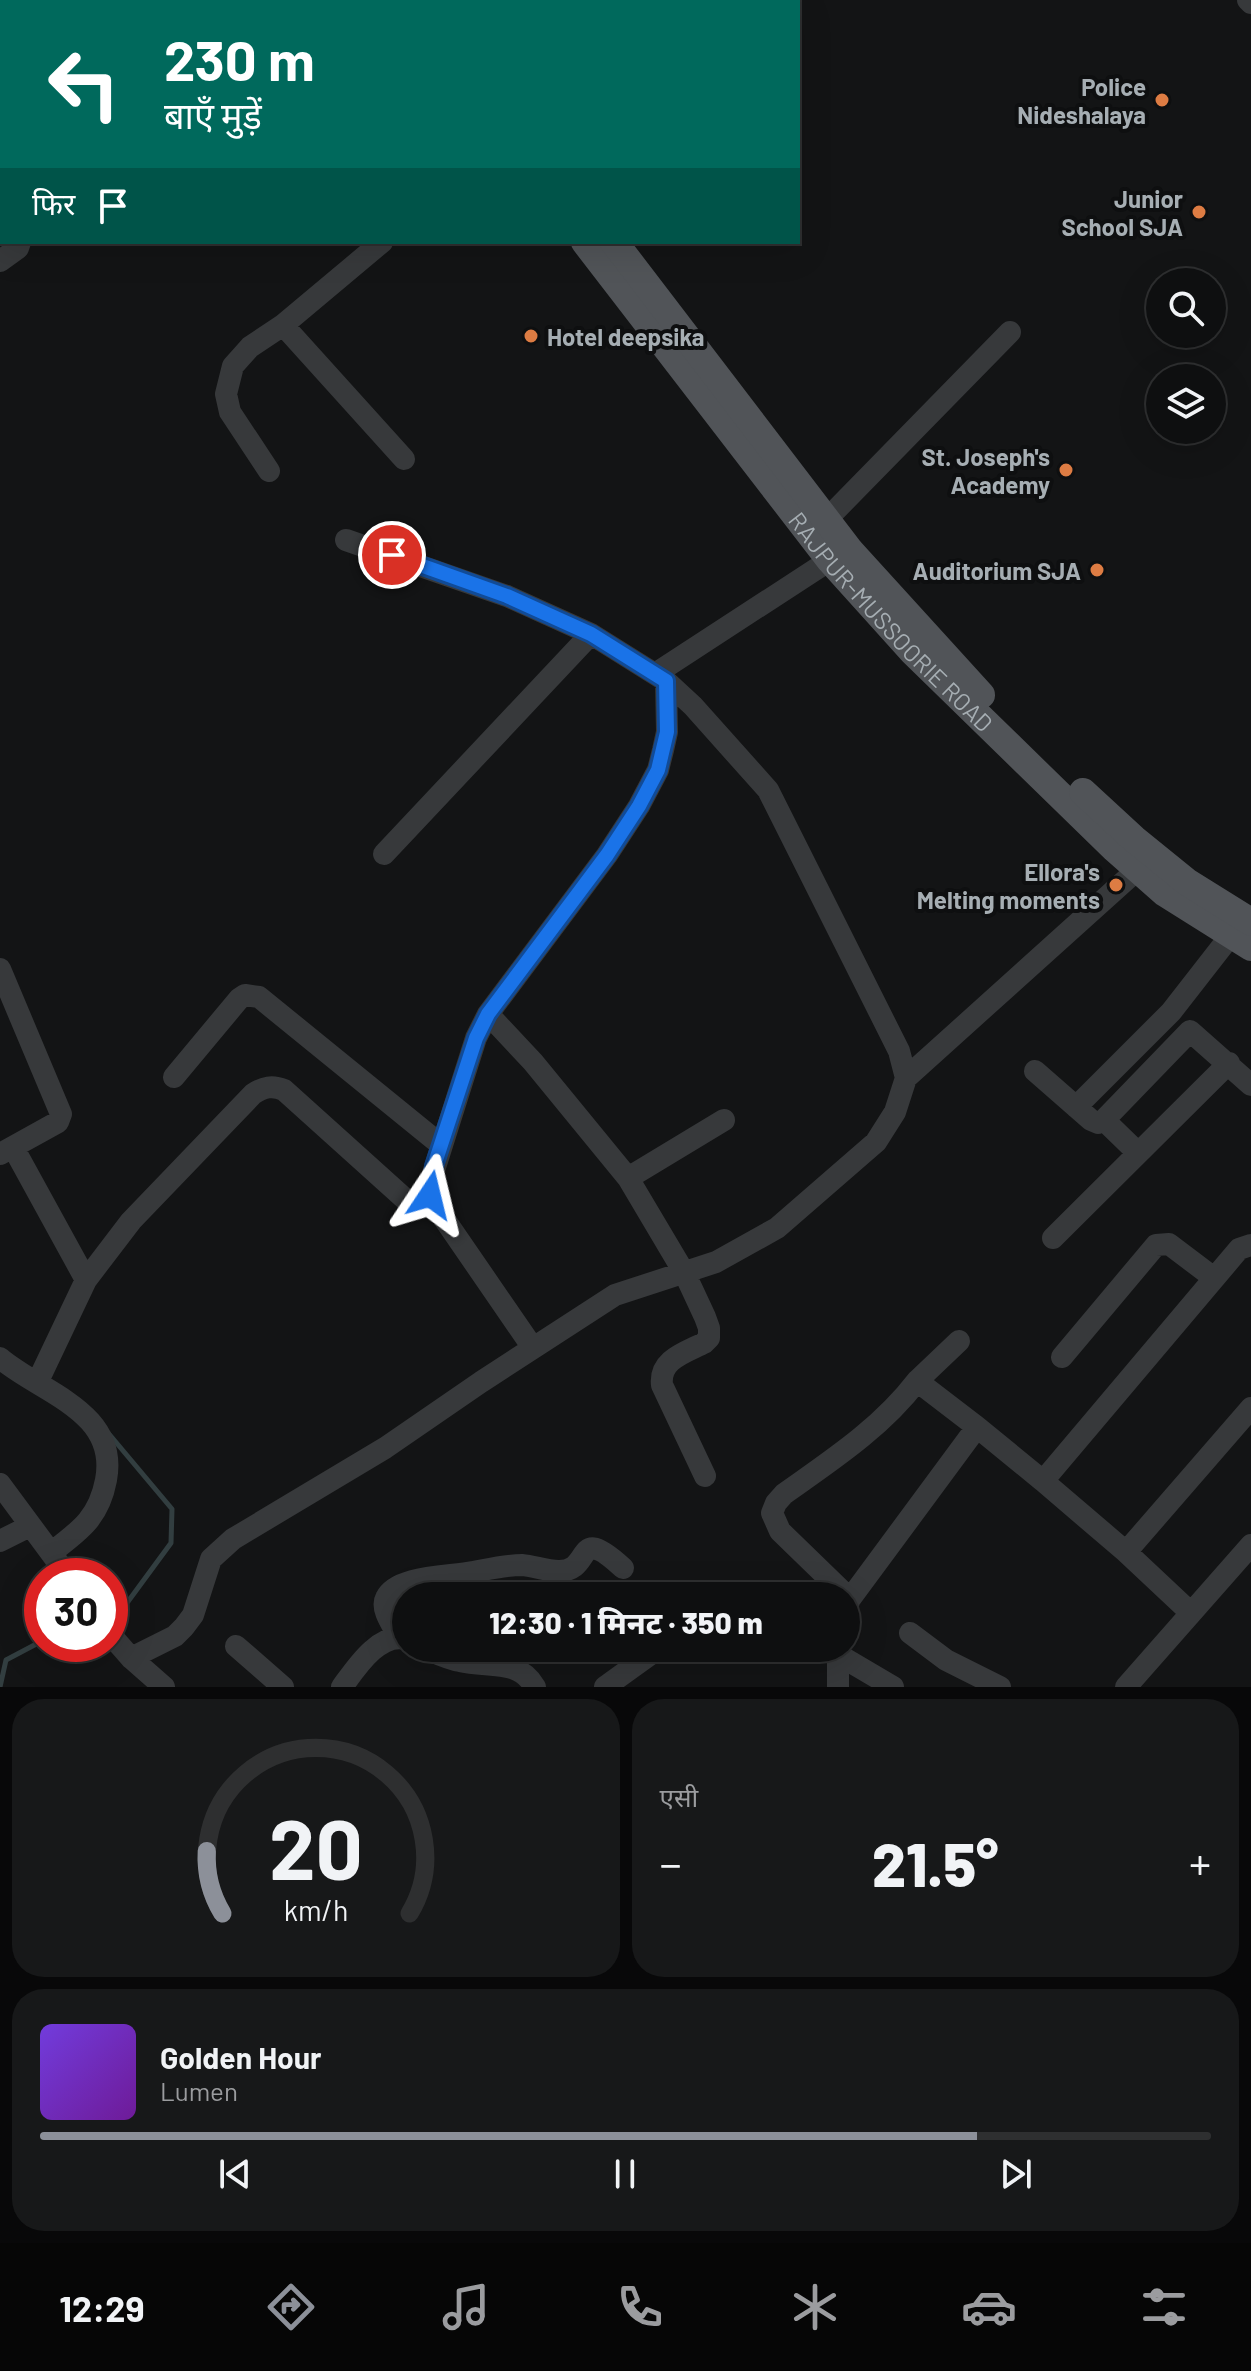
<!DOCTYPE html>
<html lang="hi">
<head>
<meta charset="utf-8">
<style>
	:root { --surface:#0e0f10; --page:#171819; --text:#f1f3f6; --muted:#9b9c9f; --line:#2e2f30; --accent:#8c9099 }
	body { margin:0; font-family:Barlow,"Noto Sans Devanagari",sans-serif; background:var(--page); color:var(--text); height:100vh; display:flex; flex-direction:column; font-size:30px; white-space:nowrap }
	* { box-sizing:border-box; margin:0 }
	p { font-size:26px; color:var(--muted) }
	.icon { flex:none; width:44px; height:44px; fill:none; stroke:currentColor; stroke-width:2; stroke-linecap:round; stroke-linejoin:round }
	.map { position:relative; height:1687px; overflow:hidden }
	.sheet { display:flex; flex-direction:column; gap:12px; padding:12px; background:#080809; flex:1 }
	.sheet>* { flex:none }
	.banner { position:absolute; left:0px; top:0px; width:800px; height:244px; box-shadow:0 8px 32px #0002,0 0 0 2px var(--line); background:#00695c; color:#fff; overflow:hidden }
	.tools { position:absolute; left:1146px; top:268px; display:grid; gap:16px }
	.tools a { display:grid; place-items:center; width:80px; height:80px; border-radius:50%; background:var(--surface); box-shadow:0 8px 32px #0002,0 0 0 2px var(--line); font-size:40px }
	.speed { position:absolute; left:24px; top:1558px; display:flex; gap:16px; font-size:40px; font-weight:700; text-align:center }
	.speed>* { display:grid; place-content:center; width:104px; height:104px; border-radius:50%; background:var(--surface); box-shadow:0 8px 32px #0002,0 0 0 2px var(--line); line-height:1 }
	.speed .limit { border:12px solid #d22; background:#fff; color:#111 }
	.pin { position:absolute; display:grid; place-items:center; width:68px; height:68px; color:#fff; margin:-34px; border:4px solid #fff; border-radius:50%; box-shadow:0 2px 8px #0007 }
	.me { position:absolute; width:88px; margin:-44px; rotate:10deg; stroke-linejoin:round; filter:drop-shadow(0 0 6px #0008) }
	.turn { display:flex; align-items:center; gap:28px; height:168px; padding:0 32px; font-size:36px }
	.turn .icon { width:104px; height:104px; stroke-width:2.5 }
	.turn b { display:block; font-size:56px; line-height:68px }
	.then { display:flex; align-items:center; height:76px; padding:0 32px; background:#0003; gap:16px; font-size:30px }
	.big { font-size:60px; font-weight:800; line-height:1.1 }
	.sheet .tile { flex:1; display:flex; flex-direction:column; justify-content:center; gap:12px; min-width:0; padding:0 28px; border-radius:32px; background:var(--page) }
	.sheet .dial { align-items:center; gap:0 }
	.dial svg { height:208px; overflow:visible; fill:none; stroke:var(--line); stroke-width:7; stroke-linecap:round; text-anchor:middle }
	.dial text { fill:var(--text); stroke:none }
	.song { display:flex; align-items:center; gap:24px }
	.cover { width:96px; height:96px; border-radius:12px; background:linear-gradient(135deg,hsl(260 70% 55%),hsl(280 70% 35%)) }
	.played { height:8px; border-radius:4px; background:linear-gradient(90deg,var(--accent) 80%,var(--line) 80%) }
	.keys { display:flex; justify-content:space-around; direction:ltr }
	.heat { display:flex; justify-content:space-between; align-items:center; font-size:44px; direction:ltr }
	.sheet .tiles { flex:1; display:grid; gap:12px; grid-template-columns:1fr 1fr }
	.tile:last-child { grid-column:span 2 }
	.trip { position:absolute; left:392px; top:1582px; width:468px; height:80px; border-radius:40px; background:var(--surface); box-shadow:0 8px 32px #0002,0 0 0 2px var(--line); font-weight:800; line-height:80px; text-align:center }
	.dock { display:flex; height:128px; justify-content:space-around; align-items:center; background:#060606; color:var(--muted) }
	.dock .icon { width:56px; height:56px }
	.dock .on { color:var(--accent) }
	.dock b { font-size:36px; color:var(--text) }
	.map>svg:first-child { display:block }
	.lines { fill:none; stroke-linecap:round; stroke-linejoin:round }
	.stream { stroke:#323e40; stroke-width:5 }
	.minor { stroke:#37393b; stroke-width:22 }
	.major { stroke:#515458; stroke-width:28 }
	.route-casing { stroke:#114b97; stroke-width:20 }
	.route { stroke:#1a73e8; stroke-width:14 }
	.poi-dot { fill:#dd7c43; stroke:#0e0f10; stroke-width:3 }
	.labels { text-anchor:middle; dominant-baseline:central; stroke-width:8; stroke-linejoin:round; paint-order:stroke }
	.poi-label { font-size:24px; font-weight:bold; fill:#a6aeb3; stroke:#0e0f10; text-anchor:end }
	.street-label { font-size:24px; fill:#a6aeb3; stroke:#0e0f10 }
</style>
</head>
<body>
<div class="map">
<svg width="1251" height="1687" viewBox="0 0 1251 1687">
	<rect width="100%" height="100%" fill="#131415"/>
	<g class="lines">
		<path class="stream" d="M109 1434 172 1509 171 1543 124 1607 110 1619
			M0 1687 6 1660 42 1641"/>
		<path class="minor" d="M714 0 716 2
			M1248 0 1251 3
			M767 2 770 0
			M0 90 2 92
			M0 210 2 213
			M0 261 18 248 20 242
			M283 325 404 459
			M269 471 230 412 226 394 233 366 250 347 283 325 382 242
			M826 520 1010 332
			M655 674 830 560
			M384 854 591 634
			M0 969 61 1114 58 1122 0 1154
			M488 1014 533 1062 628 1178 685 1274 705 1317 709 1328V1338L704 1343C684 1353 659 1360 662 1385L705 1476
			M1035 1071 1091 1120 1098 1123 1104 1120 1190 1031 1251 1085
			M174 1077 239 999 245 995 259 997 441 1145
			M906 1078 1138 869
			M1076 1107 1171 1012 1231 935
			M1104 1120 1138 1153
			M13 1147 86 1280
			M628 1178 724 1120
			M1053 1238 1229 1063
			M959 1341 917 1381 977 1427
			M533 1348 434 1204 430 1195V1183L476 1038 488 1014 607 855 639 806 658 770 663 750 667 732 666 681
			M1062 1357 1156 1245 1169 1244 1214 1278
			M0 1358C41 1393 119 1411 106 1480 99 1517 81 1530 52 1552
			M38 1381 86 1280 131 1221 253 1094C264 1087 272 1085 284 1090L405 1199 415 1200 430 1195
			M1043 1481 1126 1552 1251 1408
			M0 1484 68 1576
			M0 1541 30 1526
			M1126 1552 1191 1613
			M850 1599 780 1531 772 1513 776 1503 784 1494C832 1460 881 1428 917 1381
			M846 1609 850 1599 977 1427 1043 1481 1239 1249 1251 1245
			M910 1633 946 1660 1000 1687
			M110 1634 131 1658 164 1687
			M399 1637C394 1627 380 1609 386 1598 397 1575 451 1577 473 1572 489 1569 505 1565 522 1565 534 1566 546 1571 559 1571 594 1571 573 1522 623 1568
			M236 1646 283 1687
			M424 1648C436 1653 448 1659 460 1661 488 1668 518 1658 535 1687
			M838 1648V1687
			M837 1654 893 1687
			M131 1658 175 1636 184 1627 193 1615 211 1559 233 1539 385 1448 481 1382 615 1295 716 1262 777 1228 876 1142 895 1112 906 1078 899 1051 768 790 693 706 666 681 591 634 507 596 346 540
			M342 1687C356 1668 379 1632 406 1639
			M605 1687 659 1648
			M1126 1687 1251 1545"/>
		<g class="major">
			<path d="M413 0 414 2"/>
			<path d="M435 0 437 2"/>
			<path id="s1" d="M585 242 830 560 912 651 1114 848 1165 893 1251 947"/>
			<path d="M614 242 850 551 981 695"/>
			<path d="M1083 792 1134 839 1187 882 1251 922"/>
		</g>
	</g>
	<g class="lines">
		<defs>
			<path id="route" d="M392 555 507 596 591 634 666 681 667 732 658 770 639 806 607 855 488 1014 476 1038 434 1166 430 1195"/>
		</defs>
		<use href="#route" class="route-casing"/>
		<use href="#route" class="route"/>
	</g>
	<g class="poi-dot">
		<circle cx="1162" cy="100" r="8"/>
		<circle cx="1199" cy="212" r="8"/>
		<circle cx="531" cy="336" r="8"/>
		<circle cx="1066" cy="470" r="8"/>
		<circle cx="1097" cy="570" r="8"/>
		<circle cx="1116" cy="885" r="8"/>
	</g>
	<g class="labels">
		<g class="poi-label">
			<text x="1146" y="86">Police<tspan x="1146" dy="28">Nideshalaya</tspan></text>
			<text x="1183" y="198">Junior<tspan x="1183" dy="28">School SJA</tspan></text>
			<text x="547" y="336" text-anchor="start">Hotel deepsika</text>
			<text x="1050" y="456">St. Joseph's<tspan x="1050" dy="28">Academy</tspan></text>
			<text x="1081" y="570">Auditorium SJA</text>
			<text x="1100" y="871">Ellora's<tspan x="1100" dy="28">Melting moments</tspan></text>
		</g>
		<g class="street-label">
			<text stroke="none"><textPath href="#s1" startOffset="488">RAJPUR-MUSSOORIE ROAD</textPath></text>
		</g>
	</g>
</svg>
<div class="tools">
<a><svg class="icon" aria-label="search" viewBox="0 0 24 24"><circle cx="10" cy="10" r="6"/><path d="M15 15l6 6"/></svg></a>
<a><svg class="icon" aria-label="layers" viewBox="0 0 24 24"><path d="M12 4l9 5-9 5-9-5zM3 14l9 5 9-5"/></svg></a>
</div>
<div class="speed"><div class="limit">30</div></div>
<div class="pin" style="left:392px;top:555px;background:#d93025"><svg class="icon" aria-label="arrive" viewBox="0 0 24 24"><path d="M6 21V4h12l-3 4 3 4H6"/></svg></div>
<svg class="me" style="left:430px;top:1195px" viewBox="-20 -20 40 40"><path d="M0-17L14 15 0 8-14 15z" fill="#1a73e8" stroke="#fff" stroke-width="4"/></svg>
<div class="trip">12:30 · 1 मिनट · 350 m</div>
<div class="banner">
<div class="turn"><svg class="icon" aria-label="left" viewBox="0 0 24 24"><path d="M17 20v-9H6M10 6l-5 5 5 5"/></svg><div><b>230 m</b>बाएँ मुड़ें</div></div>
<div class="then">फिर<svg class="icon" aria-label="arrive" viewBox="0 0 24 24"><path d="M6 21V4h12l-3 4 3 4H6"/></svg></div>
</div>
</div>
<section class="sheet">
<div class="tiles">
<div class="tile dial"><svg viewBox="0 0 100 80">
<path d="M14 69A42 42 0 1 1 86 69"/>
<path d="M14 69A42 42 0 0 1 8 45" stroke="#8c9099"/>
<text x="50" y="56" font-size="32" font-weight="700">20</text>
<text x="50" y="72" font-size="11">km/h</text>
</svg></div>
<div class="tile"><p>एसी</p>
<div class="heat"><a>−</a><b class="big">21.5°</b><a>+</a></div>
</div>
<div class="tile">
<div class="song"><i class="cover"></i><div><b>Golden Hour</b><p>Lumen</p></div></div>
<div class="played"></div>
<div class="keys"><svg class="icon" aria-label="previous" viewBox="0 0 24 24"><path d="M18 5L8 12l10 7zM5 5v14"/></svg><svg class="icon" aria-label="pause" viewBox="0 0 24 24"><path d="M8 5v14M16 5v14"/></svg><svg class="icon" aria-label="next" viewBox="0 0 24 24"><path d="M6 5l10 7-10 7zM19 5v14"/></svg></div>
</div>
</div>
</section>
<nav class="dock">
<b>12:29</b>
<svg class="icon on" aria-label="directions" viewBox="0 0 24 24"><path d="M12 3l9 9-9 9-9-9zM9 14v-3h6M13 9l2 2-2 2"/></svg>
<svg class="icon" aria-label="music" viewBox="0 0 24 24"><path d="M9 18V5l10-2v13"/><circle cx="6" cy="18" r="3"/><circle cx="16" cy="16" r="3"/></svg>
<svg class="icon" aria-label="phone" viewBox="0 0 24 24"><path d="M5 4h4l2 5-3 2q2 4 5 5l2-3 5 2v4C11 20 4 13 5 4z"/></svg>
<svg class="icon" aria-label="climate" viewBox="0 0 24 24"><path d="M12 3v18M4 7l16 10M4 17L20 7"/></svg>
<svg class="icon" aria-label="car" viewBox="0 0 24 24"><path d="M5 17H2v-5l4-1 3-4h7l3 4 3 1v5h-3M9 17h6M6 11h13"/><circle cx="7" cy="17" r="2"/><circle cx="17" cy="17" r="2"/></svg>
<svg class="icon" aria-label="filters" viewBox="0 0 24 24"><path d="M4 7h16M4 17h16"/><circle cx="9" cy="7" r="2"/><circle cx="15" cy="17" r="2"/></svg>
</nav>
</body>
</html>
